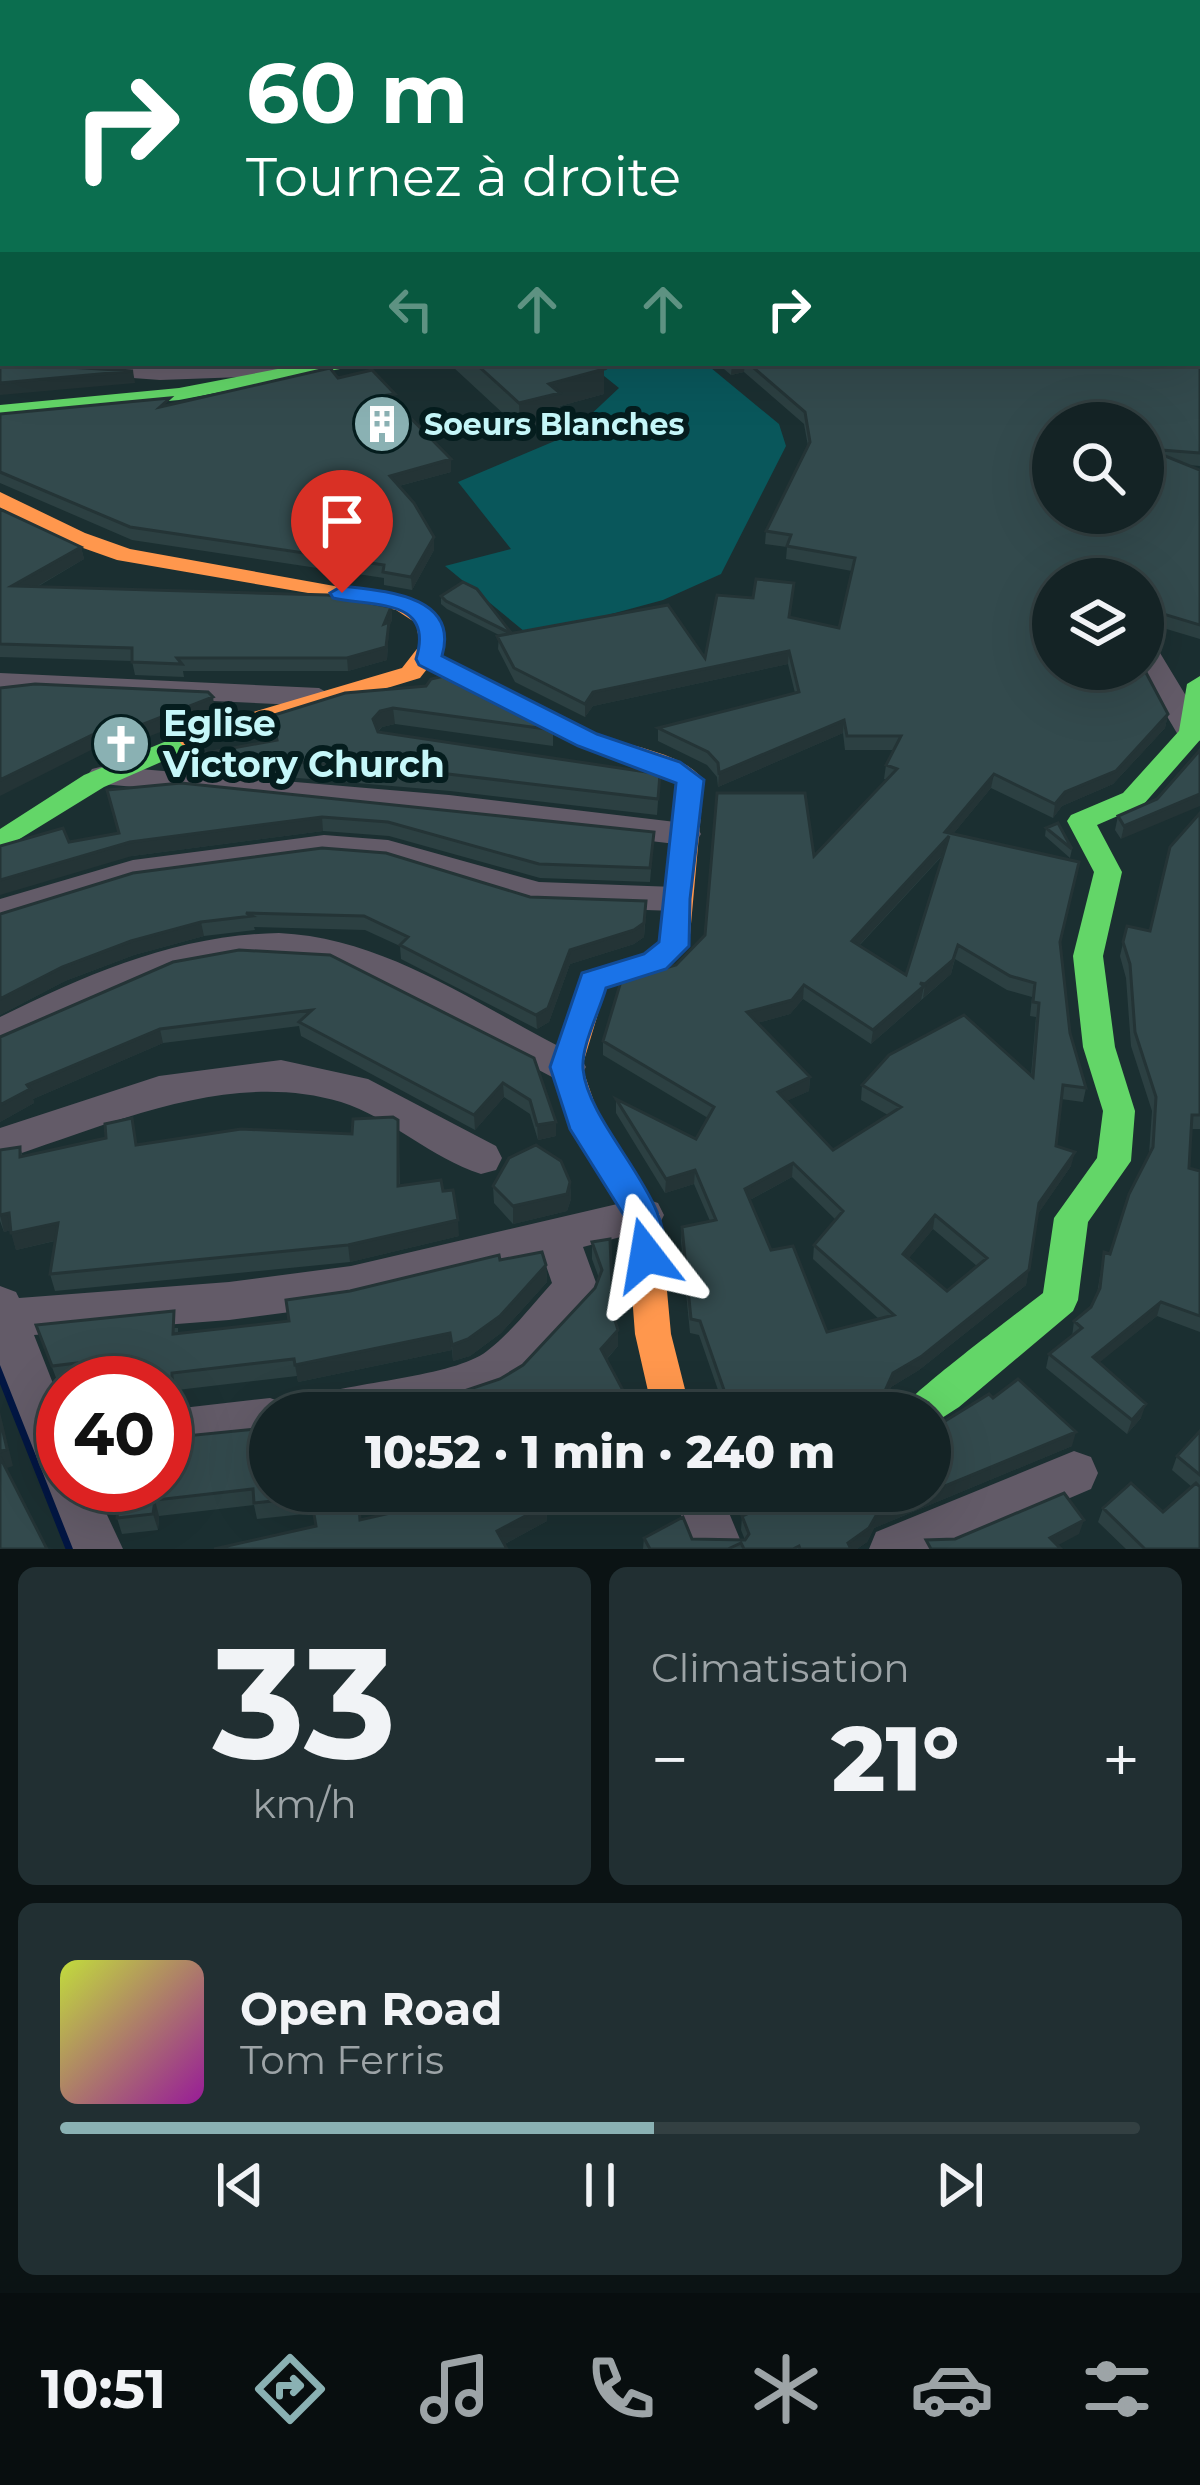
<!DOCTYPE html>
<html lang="fr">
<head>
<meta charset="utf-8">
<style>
	:root { --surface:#142325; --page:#212f32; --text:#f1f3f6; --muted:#9da4a7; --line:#334042; --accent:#8ab1b3 }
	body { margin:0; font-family:Montserrat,sans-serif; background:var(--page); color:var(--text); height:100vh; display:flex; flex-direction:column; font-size:45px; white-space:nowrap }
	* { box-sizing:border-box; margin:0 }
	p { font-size:39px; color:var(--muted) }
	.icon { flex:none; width:66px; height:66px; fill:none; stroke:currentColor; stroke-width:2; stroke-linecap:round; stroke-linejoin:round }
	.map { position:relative; height:1549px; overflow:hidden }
	.sheet { display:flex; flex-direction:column; gap:18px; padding:18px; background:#0b1314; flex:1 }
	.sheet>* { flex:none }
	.banner { position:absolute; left:0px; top:0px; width:1200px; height:366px; box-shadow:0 12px 48px #0002,0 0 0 3px var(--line); background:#0b6e4f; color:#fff; overflow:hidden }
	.controls { position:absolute; left:1032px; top:402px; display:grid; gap:24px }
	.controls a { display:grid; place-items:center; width:132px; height:132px; border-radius:50%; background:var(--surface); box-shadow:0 12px 48px #0002,0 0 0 3px var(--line); font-size:60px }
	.speed { position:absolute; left:36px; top:1356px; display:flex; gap:24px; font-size:60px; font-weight:700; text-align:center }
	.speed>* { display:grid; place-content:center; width:156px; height:156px; border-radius:50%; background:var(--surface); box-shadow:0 12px 48px #0002,0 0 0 3px var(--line); line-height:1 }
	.speed .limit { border:18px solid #d22; background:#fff; color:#111 }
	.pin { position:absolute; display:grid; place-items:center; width:102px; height:102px; color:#fff; margin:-123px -51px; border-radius:50% 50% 50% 0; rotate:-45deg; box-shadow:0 0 12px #0007 }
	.pin .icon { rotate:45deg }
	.me { position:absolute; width:132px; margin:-66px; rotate:346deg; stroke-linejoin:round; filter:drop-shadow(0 0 9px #0008) }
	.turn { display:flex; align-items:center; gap:42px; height:252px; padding:0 48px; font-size:54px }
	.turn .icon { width:156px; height:156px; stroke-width:2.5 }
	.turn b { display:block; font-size:84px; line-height:102px }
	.lanes { display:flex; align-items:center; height:114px; padding:0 48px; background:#0003; justify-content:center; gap:60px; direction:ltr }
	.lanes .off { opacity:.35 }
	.big { font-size:90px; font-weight:800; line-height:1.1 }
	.sheet .card { flex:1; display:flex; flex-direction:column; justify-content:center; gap:18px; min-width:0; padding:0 42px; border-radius:18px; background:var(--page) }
	.sheet .dial { align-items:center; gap:0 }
	.dial b { font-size:156px; line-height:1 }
	.song { display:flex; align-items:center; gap:36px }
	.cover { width:144px; height:144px; border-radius:18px; background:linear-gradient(135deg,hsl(70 70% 55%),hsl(300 70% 35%)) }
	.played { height:12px; border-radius:6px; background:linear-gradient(90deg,var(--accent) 55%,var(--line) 55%) }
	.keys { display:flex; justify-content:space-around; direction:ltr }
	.heat { display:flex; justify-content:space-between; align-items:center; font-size:66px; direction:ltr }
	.sheet .tiles { flex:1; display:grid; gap:18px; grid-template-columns:1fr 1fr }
	.card:last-child { grid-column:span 2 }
	.trip { position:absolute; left:249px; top:1392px; width:702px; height:120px; border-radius:60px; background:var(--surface); box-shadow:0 12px 48px #0002,0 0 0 3px var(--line); font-weight:800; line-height:120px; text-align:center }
	.dock { display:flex; height:192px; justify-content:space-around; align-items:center; background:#080e0f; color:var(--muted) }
	.dock .icon { width:84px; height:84px }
	.dock .active { color:var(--accent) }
	.dock b { font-size:54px; color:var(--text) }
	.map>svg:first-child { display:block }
	.green { fill:#09575b }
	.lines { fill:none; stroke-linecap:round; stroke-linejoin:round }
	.stream { stroke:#021643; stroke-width:14 }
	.street { fill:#635b68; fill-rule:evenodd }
	.fast { fill:#63d668; fill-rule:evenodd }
	.slow { fill:#ff974d; fill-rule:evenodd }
	.wall { fill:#2c4042; fill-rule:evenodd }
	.shaded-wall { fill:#243436 }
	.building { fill:#334a4d; stroke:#243436; stroke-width:3; fill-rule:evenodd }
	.route { fill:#1a73e8; stroke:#114b97; stroke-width:3 }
	.labels { text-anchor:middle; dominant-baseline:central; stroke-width:12; stroke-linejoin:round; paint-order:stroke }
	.far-poi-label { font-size:30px; font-weight:bold; fill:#c5f7f9; stroke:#051d1e; text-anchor:start }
	.poi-label { font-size:36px; font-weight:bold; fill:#c5f7f9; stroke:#051d1e; text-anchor:start }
</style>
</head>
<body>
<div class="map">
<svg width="1200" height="1549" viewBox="0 0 1200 1549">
	<rect width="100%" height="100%" fill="#1b2f31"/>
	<path class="green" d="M588 363H705L779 424 786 446 721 574 663 600 530 636 445 566 511 549 458 482 569 435 619 388Z"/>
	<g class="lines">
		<path class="stream" d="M0 1365 73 1549"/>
		<path class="street" d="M12 363H271L278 369 266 376 160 380 24 370Z
			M1143 640 1154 643 1200 719V741L1181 740 1139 669H1143Z
			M0 673 319 688 335 697 319 706 0 691Z
			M104 766 449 795 684 823 696 826 701 834 696 842 684 845 449 817 92 783 87 776 92 769Z
			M324 835 388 840 539 882 675 887 688 890 693 899 688 908 675 911 531 906 388 862 324 857 135 883 0 924V899L133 860Z
			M279 933C390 938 483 1010 580 1057L586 1067 580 1077 566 1082 552 1077 365 978 334 965 288 959 241 960 175 972 0 1048V1017C90 973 177 935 279 933Z
			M281 1060 368 1079 496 1146 502 1158 496 1170 481 1174C431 1158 391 1118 341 1102 228 1068 107 1126 0 1160V1128L159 1076Z
			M643 1198 658 1203 664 1215 658 1227 583 1247 598 1288 592 1301C569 1326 547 1357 521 1378 471 1420 361 1413 300 1413L306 1398C350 1382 454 1377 487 1351 511 1333 532 1305 552 1283L543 1257 351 1304 229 1320 34 1335 63 1409V1485H93L123 1549H73L0 1365V1286L16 1292 19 1298 229 1282 351 1266Z
			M270 1398 287 1404 291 1413H270V1440L165 1452V1410Z
			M1074 1451 1091 1457 1098 1473 1091 1489 950 1549H869L876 1532Z
			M672 1491H720L744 1549H694Z"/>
		<path class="fast" d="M309 363H350L340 369 179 400 0 417V405L179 388Z
			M1200 676V740L1143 805 1097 825 1122 872 1103 956 1115 1047 1135 1111 1131 1161 1088 1222 1078 1300 1073 1311 959 1407 931 1425 930 1413H898C906 1396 1019 1312 1043 1293L1054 1218 1097 1158 1103 1111 1083 1047 1073 956 1094 872 1067 821 1071 815 1123 793 1179 731 1187 684Z
			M191 731 204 739 200 745 104 787 0 851V829L84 775Z"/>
		<path class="slow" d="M0 492 85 533 130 549 412 600 440 620 444 645 437 655C491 681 544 713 600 735 633 748 681 752 704 780L689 946 666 970 606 987 582 1067 602 1125 660 1215 671 1334 691 1413H653L635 1334 626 1217 570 1129 550 1067 582 972 644 954 659 942 676 783 661 774 579 746 427 669 420 678 200 745H182L178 739 182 733 402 668 420 645 416 623 396 610 372 604 117 560 69 543 0 508Z"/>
	</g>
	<path class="wall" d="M1200 170V466L1188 465 1200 470V639L1143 622V579H1053L1168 714 1165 728 1113 784 1062 806 1053 818 991 788 953 834 1060 944 1070 1033 1086 1088 1083 1102 1061 1099 1056 1146 1071 1166 1037 1215 1026 1285 919 1370 891 1387 885 1400 930 1413H726L699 1335 690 1333 681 1241 682 1227 710 1221 694 1184 665 1193 616 1113V1099L696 1139 708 1118 603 1055V1041L676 965 814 856 887 780 884 779 886 765 894 750H845L843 733 718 787 717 777 707 765 658 741V728L795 693 788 664 593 706 585 717 515 682 498 649 499 635 447 609 441 604V596L511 633 705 658 753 598 794 583 790 617 839 628 852 571 786 559 787 547 765 544 766 531 808 446 804 424 744 372 731 375 717 363H1197ZM944 854 906 975 859 946ZM955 959 1007 990 1032 997 1030 1016 1036 1017 1031 1076 862 1085 861 1100 888 1115 833 1150 786 1101 809 1091 810 1077 757 1023 790 1014 803 999 871 1044 951 974ZM792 1177 836 1220 814 1245 813 1259 879 1319 827 1332 771 1250 750 1200ZM933 1229 977 1266 947 1291 908 1259Z
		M453 363H596L604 369V394L560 406V418L520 429 453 367Z
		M338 378 396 404 451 459V472L399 486 434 537V550L412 590 384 585V578L132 540 0 483V414L171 405Z
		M0 509 81 547 84 559 37 587 391 607 392 620 389 626 387 660 348 671H183L184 677 135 675 132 661 0 657Z
		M426 686 553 730V746L395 724 382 727 378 732 660 774 657 815 450 791 203 770 200 754 275 740 271 716Z
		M107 790 654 832 650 882 540 878 389 836 323 831 132 856 69 842 119 833Z
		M1157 799 1121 839 1115 830 1118 816Z
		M1200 813V1129H1192L1189 1168 1200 1171V1332L1157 1316 1099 1362 1141 1418 1127 1434 1046 1368 1049 1354 1072 1337 1074 1321 1091 1307 1097 1294 1104 1252 1110 1254 1149 1154 1152 1111 1131 1046 1126 978 1120 956 1127 926 1149 931Z
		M1046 828 1072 849 1070 858 1045 836Z
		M530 897 646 914 644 937 634 944 570 964 549 1022 537 1029 401 959 400 946 365 930 254 927 255 930 204 936 134 955 65 981 0 1015V914Z
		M173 962 534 1058 556 1136 538 1140 530 1114 504 1097 475 1130 301 1036 299 1026 163 1043 33 1099 34 1103 0 1122V1037Z
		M398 1120 400 1185 443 1191 459 1236 350 1262 55 1291 50 1274 55 1241 16 1250 11 1230 4 1232 0 1221V1150L20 1147 23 1157 137 1145 352 1134Z
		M570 1182 571 1199 567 1211 513 1224 494 1203 493 1186Z
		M610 1239 613 1314 618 1346 607 1359 459 1404 523 1365 595 1288 599 1278 592 1259V1242Z
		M500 1260 546 1265 547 1282 501 1333 470 1356 453 1361 452 1350 298 1382 297 1376 177 1390 176 1404 165 1383H77L76 1381 58 1383 36 1325 178 1328V1333L289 1321 350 1291Z
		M932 1429 1072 1446 874 1528 867 1542 857 1549H643L644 1538 745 1540 741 1530 742 1516 930 1491Z
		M1200 1431V1549H1126L1098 1522 1103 1508 1163 1512 1192 1487 1172 1470 1177 1456Z
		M120 1485 358 1491 361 1520 434 1503 456 1491H580L546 1505 547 1521 505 1544 316 1526 314 1513 257 1519 254 1505 159 1516 158 1530 122 1534 117 1518Z"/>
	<path class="shaded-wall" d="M732 363H745L744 372 731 375Z
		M604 369V394L560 406V418L520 429 519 403 549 384Z
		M133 371 135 383 0 395V383Z
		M451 459V472L391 488 390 476Z
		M434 537V550L412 590 411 577Z
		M81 547 84 559 15 599 12 586Z
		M391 607 392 620 389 626 387 660 348 671 347 658 384 624Z
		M789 651 788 664 593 706 585 717V704L593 692Z
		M213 697 215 711 98 756 95 743Z
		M393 708 395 724 382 727 374 735 373 719 380 711Z
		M1168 714 1165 728 1113 784 1062 806 1053 818 1055 804 1065 792Z
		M844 720 843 733 718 787 719 773Z
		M92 735 95 748 0 796V780Z
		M994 774 991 788 949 839 947 850 850 955 852 941Z
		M1200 794V806L1121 839 1124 826Z
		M322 817 323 831 132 856 0 895V880L130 842Z
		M646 901 644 937 634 944 570 964 549 1022 537 1029 536 1015 570 950Z
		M201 922 204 936 134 955 65 981 0 1015V999L62 967 131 941Z
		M958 945 951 974 923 998 925 984Z
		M804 985 803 999 790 1014 746 1026 747 1012Z
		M924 986 921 1000 871 1044 873 1030Z
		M160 1029 163 1043 33 1099 34 1103 0 1122V1105L27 1085Z
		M810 1077 809 1091 776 1106 778 1092Z
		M503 1083 504 1097 475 1130 474 1115Z
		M556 1122V1136L538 1140 537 1125Z
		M1075 1152 1071 1166 1036 1217 1039 1203Z
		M793 1163 792 1177 744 1203 745 1189Z
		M695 1170 694 1184 665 1193 666 1179Z
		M570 1182 571 1199 567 1211 513 1224V1206Z
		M9 1213 15 1229 4 1232 0 1215Z
		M935 1215 933 1229 901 1268 903 1254Z
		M458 1220 459 1236 350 1262 348 1245Z
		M58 1223 62 1239 16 1250 11 1233Z
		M546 1265 547 1282 501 1333 470 1356 453 1361 452 1345Z
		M1029 1270 1026 1285 919 1370 891 1387 879 1413 881 1400 893 1373Z
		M1161 1302 1157 1316 1089 1371 1093 1357Z
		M618 1330V1346L601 1365V1349Z
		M450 1333 452 1350 298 1382 295 1365Z
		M172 1373 177 1390 176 1404 165 1407V1389Z
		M1146 1404 1141 1418 1127 1434 1132 1420Z
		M0 1412 13 1466 4 1469 0 1459Z
		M1076 1432 1072 1446 874 1528 867 1542 857 1549H847L848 1543 877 1514Z
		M542 1491H580L546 1505 547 1521 499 1547 497 1531Z
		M155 1500 159 1516 158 1530 153 1514Z
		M1084 1520 1079 1534 1051 1549 1050 1538Z"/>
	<path class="building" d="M0 0H1195L1200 3V146L1197 148V3H3V160L0 158Z
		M1197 170H1200V453L1148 449 1200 470V625L1143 608V579H1053V669H1143V667L1168 714 1116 771 1065 792 1055 804 994 774 945 832 1079 862 1060 942 1070 1033 1086 1088 1063 1085 1056 1146 1075 1152 1039 1203 1029 1270 922 1356 893 1373 881 1400 928 1403 930 1413H732L700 1321 691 1319 682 1227 716 1220 695 1170 666 1179 616 1099 696 1139 714 1107 603 1041 621 981 676 965 705 935 717 793H805L814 856 897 769 886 765 901 736H847L844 720 719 773 718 763 708 752 658 728 799 692 789 651 593 692 585 704 514 668 497 636 668 605 705 658 717 595 753 598 756 579 794 583 789 617 839 628 855 558 787 546 791 535 766 531 810 442 805 412 748 363H1197ZM1053 423H1143V513H1053ZM949 836 906 975 852 941ZM958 945 1010 976 1035 983 1033 1002 1039 1003 1033 1077 964 1015 889 1055 862 1085 901 1107 833 1150 778 1092 810 1077 747 1012 792 1000 804 985 873 1030 924 986 920 983 925 984 953 960ZM793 1163 843 1211 814 1245 894 1315 827 1332 793 1246 771 1250 745 1189ZM935 1215 987 1258 947 1291 903 1254Z
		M0 176H3V305L0 304Z
		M0 324 3 325V363L133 371 0 383Z
		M475 363H596L604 369 549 384 560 393 519 403Z
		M330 368 338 378 372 370 395 394 388 395 451 459 390 476 414 503 434 537 411 577 383 572 384 565 130 527 0 472V414L170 398 160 407Z
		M0 509 81 547 12 586 328 595 391 607 384 624 389 622 386 647 347 658H177L182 664 132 662V648L0 644Z
		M463 582 477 589 512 634 446 601 441 596Z
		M444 676 553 730 393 708 380 711 373 719 378 732 660 774 658 799 448 774 200 754 277 740 271 716 345 693 426 686 431 679Z
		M35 684 208 692 213 697 95 743 92 735 0 780V688Z
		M1200 750V794L1124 826 1118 816 1157 799Z
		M181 783 654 832 650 868 539 864 388 822 322 817 130 842 0 880V846L63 828 69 842 119 833 107 790Z
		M1200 813V1115H1192L1189 1168 1200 1171V1316L1161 1302 1093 1357 1146 1404 1132 1420 1049 1354 1082 1328 1074 1321 1091 1307 1100 1288 1104 1252 1110 1254 1129 1194 1153 1147 1156 1097 1135 1032 1130 964 1123 942 1127 926 1150 931 1170 847Z
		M1058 823 1072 849 1046 828Z
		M322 848 386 853 530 897 646 901 644 923 634 930 570 950 548 1008 536 1015 400 945 408 937 364 916 246 913 252 916 201 922 131 941 62 967 0 999V914L133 873Z
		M239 950 330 955 534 1058 556 1122 537 1125 530 1100 503 1083 474 1115 299 1022 312 1010 160 1029 27 1085 30 1089 0 1105V1037L173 962Z
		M393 1117 398 1120V1186L441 1180 443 1191 453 1190 458 1220 348 1245 50 1274 58 1223 11 1233 9 1213 0 1215V1150L20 1147V1157L106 1138 105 1124 132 1118 136 1145 241 1129 352 1134 353 1119Z
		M536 1145 561 1161 570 1182 567 1194 513 1206 493 1186 509 1158Z
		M610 1239 613 1314 618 1330 601 1349 635 1413H396L460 1404 458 1393 500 1379 523 1365 595 1288 602 1270 592 1242Z
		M542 1252 546 1265 500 1316 468 1339 452 1345 450 1333 295 1365 294 1359 172 1373V1387L165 1389V1383H116L117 1375 76 1380 77 1363 52 1366 36 1325 174 1311 173 1334 289 1321 286 1300 350 1291 499 1255 500 1260Z
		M1018 1379 1076 1432 877 1514 869 1528 848 1543 851 1549H800L799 1546 793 1549H744L741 1543 728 1549H650L644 1538 683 1517 692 1539 745 1540 749 1534 742 1516 801 1491H930V1416L932 1429 989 1394 993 1398Z
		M0 1419 7 1449 0 1452Z
		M270 1425V1491H358L360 1520 434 1503 456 1491H542L538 1492 546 1505 497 1531 507 1549H214L316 1526 311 1497 254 1503 253 1489 155 1500 153 1514 117 1518 120 1485H165V1438L267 1428Z
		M1200 1431V1475L1177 1456Z
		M0 1457 47 1549H0Z
		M1131 1483 1163 1512 1196 1483 1200 1487V1549H1145L1103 1508Z
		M1064 1493 1084 1520 1050 1538 1061 1549H931L926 1540 955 1539Z"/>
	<path class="route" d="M342 586C384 591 460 595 442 656L597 734 680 762 704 780 690 899 689 946 666 969 606 988C600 1010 581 1046 583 1069 589 1131 687 1209 659 1265L646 1270 633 1265 625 1217 570 1129 550 1067 582 973 644 954 659 942 676 783 578 746 419 665 416 659C435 598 374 607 333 598L330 593Z"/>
	<defs>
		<symbol id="building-disc" viewBox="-11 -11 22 22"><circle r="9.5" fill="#8ab1b3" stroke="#051d1e"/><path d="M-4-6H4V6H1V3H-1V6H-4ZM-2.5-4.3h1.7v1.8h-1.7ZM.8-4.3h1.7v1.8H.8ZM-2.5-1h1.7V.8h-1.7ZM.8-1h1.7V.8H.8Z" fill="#fff"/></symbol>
		<symbol id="church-disc" viewBox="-11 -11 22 22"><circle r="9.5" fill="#8ab1b3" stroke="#051d1e"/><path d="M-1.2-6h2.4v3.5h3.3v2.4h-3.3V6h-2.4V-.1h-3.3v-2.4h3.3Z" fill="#fff"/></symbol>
	</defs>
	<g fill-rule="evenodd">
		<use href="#building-disc" x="349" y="391" width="66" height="66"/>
		<use href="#church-disc" x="88" y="711" width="66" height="66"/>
	</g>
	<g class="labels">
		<g class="far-poi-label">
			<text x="424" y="424">Soeurs Blanches</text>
		</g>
		<g class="poi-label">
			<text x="163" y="723">Eglise<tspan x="163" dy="41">Victory Church</tspan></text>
		</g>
	</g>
</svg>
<div class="controls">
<a><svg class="icon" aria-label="search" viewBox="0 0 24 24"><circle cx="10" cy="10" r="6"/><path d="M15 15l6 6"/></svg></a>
<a><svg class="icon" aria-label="layers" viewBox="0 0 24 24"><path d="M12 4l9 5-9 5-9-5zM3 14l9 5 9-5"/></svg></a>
</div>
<div class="speed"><div class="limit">40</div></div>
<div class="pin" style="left:342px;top:593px;background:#d93025"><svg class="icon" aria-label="arrive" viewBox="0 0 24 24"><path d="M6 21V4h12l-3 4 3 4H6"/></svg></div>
<svg class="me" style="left:646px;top:1255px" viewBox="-20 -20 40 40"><path d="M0-17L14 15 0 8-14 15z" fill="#1a73e8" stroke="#fff" stroke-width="4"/></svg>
<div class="trip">10:52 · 1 min · 240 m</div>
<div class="banner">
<div class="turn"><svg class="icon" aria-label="right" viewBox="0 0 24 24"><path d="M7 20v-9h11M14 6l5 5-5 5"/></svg><div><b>60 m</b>Tournez à droite</div></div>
<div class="lanes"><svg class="icon off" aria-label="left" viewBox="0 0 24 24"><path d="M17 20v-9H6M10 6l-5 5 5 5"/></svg><svg class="icon off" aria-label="ahead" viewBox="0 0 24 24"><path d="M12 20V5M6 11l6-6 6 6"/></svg><svg class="icon off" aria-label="ahead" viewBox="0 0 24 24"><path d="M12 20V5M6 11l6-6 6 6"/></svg><svg class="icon" aria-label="right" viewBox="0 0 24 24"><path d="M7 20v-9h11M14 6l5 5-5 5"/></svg></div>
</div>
</div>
<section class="sheet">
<div class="tiles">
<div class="card dial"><b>33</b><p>km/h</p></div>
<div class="card"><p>Climatisation</p>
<div class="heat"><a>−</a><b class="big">21°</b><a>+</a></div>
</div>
<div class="card">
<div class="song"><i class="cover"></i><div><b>Open Road</b><p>Tom Ferris</p></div></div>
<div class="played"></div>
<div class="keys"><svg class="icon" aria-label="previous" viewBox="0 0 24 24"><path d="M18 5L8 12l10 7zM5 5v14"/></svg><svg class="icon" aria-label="pause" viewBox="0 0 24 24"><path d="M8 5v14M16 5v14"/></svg><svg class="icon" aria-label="next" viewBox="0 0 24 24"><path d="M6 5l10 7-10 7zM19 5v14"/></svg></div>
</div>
</div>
</section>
<nav class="dock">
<b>10:51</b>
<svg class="icon active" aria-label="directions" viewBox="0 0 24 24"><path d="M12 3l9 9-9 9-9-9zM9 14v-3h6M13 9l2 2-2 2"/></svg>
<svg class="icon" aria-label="music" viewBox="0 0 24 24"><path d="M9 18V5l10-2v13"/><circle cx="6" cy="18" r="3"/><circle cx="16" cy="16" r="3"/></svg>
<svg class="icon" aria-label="phone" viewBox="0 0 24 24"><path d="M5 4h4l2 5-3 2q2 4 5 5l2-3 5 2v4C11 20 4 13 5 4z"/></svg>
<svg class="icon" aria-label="climate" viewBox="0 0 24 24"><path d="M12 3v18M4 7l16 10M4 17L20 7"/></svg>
<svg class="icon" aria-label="car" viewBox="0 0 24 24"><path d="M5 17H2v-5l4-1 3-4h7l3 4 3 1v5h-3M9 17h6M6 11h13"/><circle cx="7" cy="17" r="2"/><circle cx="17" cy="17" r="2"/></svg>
<svg class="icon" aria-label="filters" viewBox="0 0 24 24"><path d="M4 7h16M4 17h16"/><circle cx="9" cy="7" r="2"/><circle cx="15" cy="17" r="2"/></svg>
</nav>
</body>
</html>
